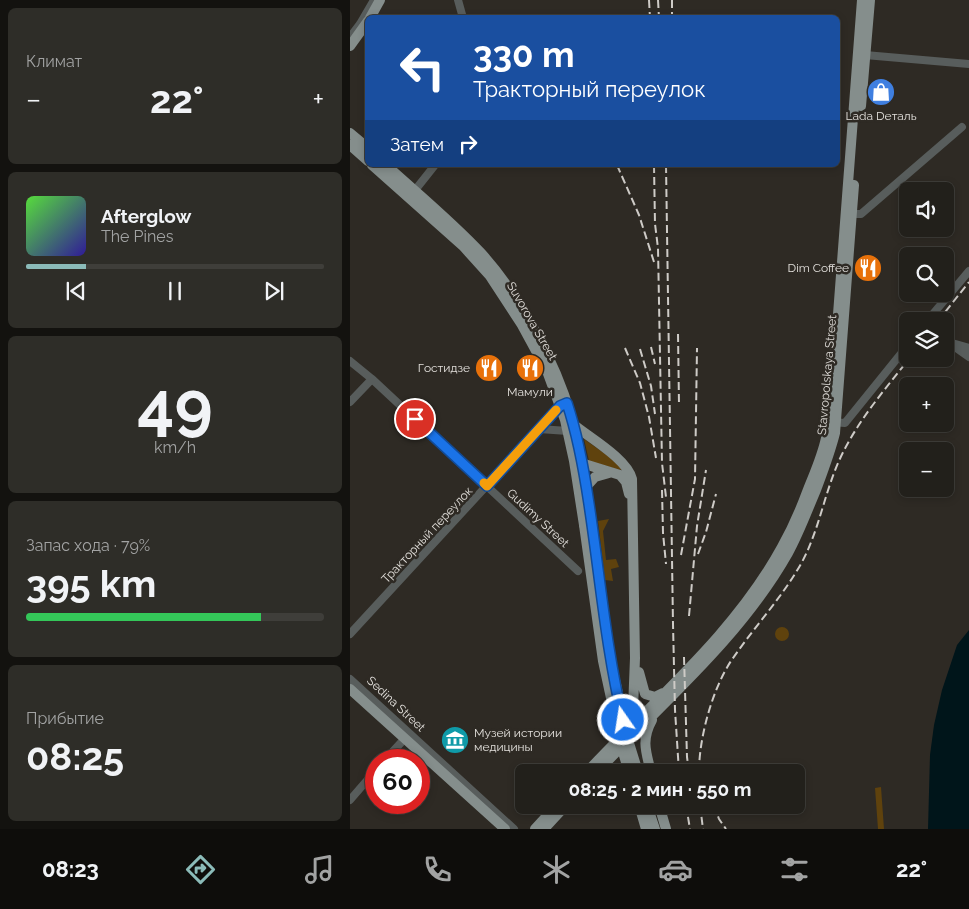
<!DOCTYPE html>
<html lang="ru">
<head>
<meta charset="utf-8">
<style>
	:root { --surface:#22201b; --page:#2e2d28; --text:#f1f3f6; --muted:#a2a3a3; --line:#3f3e3a; --accent:#8bbbb9 }
	body { margin:0; font-family:Raleway,sans-serif; background:var(--page); color:var(--text); height:100vh; display:flex; flex-direction:column; font-size:19px; white-space:nowrap }
	* { box-sizing:border-box; margin:0 }
	p { font-size:16px; color:var(--muted) }
	.icon { flex:none; width:28px; height:28px; fill:none; stroke:currentColor; stroke-width:2; stroke-linecap:round; stroke-linejoin:round }
	.map { position:relative; flex:1; overflow:hidden }
	.drawer { display:flex; flex-direction:column; gap:8px; padding:8px; background:#13120f; width:350px }
	.drawer>* { flex:none }
	.banner { position:absolute; left:15px; top:15px; width:475px; height:152px; border-radius:8px; box-shadow:0 2px 8px #0003,0 0 0 1px var(--line); background:#1a4fa0; color:#fff; overflow:hidden }
	.controls { position:absolute; left:549px; top:182px; display:grid; gap:10px }
	.controls a { display:grid; place-items:center; width:55px; height:55px; border-radius:8px; background:var(--surface); box-shadow:0 2px 8px #0003,0 0 0 1px var(--line); font-size:25px }
	.speed { position:absolute; left:15px; top:749px; display:flex; gap:10px; font-size:25px; font-weight:700; text-align:center }
	.speed>* { display:grid; place-content:center; width:65px; height:65px; border-radius:50%; background:var(--surface); box-shadow:0 2px 8px #0003,0 0 0 1px var(--line); line-height:1 }
	.speed .limit { border:8px solid #d22; background:#fff; color:#111 }
	.pin { position:absolute; display:grid; place-items:center; width:42px; height:42px; color:#fff; margin:-21px; border:2px solid #fff; border-radius:50%; box-shadow:0 1px 5px #0007 }
	.me { position:absolute; width:55px; margin:-28px; rotate:347deg; stroke-linejoin:round; filter:drop-shadow(0 0 4px #0008) }
	.turn { display:flex; align-items:center; gap:18px; height:105px; padding:0 25px; font-size:22px }
	.turn .icon { width:65px; height:65px; stroke-width:2.5 }
	.turn b { display:block; font-size:35px; line-height:42px }
	.then { display:flex; align-items:center; height:48px; padding:0 25px; background:#0003; gap:10px; font-size:19px }
	.big { font-size:38px; font-weight:700; line-height:1.1 }
	.drawer .widget { flex:1; display:flex; flex-direction:column; justify-content:center; gap:8px; min-width:0; padding:0 18px; border-radius:8px; background:var(--page) }
	.drawer .dial { align-items:center; gap:0 }
	.dial b { font-size:65px; line-height:1 }
	.song { display:flex; align-items:center; gap:15px }
	.cover { width:60px; height:60px; border-radius:8px; background:linear-gradient(135deg,hsl(110 70% 55%),hsl(250 70% 35%)) }
	.played { height:5px; border-radius:2px; background:linear-gradient(90deg,var(--accent) 20%,var(--line) 20%) }
	.keys { display:flex; justify-content:space-around; direction:ltr }
	.heat { display:flex; justify-content:space-between; align-items:center; font-size:28px; direction:ltr }
	.charge { height:8px; border-radius:4px; background:linear-gradient(90deg,#34c759 79%,var(--line) 0) }
	.trip { position:absolute; left:165px; top:764px; width:290px; height:50px; border-radius:8px; background:var(--surface); box-shadow:0 2px 8px #0003,0 0 0 1px var(--line); font-weight:700; line-height:50px; text-align:center }
	.dock { display:flex; height:80px; justify-content:space-around; align-items:center; background:#0e0d0b; color:var(--muted) }
	.dock .icon { width:35px; height:35px }
	.dock .active { color:var(--accent) }
	.dock b { font-size:22px; color:var(--text) }
	main { display:flex; flex:1; min-height:0 }
	.map>svg:first-child { display:block }
	.green { fill:#5f420d }
	.water { fill:#00151a }
	.lines { fill:none; stroke-linecap:round; stroke-linejoin:round }
	.minor { stroke:#585d5c; stroke-width:8 }
	.major { stroke:#858e8c; stroke-width:10 }
	.rail { stroke:#cecbc7; stroke-width:2; stroke-dasharray:8 4; stroke-linecap:butt }
	.major-bridge { stroke:#858e8c; stroke-width:10 }
	.route-casing { stroke:#114b97; stroke-width:12 }
	.route { stroke:#1a73e8; stroke-width:9 }
	.slow { stroke:#f59e0b; stroke-width:9 }
	.labels { text-anchor:middle; dominant-baseline:central; stroke-width:5; stroke-linejoin:round; paint-order:stroke }
	.poi-label { font-size:12px; fill:#e3e0dc; stroke:#2e2a24 }
	.street-label { font-size:12px; fill:#e3e0dc; stroke:#2e2a24 }
</style>
</head>
<body>
<main>
<section class="drawer">
<div class="widget"><p>Климат</p>
<div class="heat"><a>−</a><b class="big">22°</b><a>+</a></div>
</div>
<div class="widget">
<div class="song"><i class="cover"></i><div><b>Afterglow</b><p>The Pines</p></div></div>
<div class="played"></div>
<div class="keys"><svg class="icon" aria-label="previous" viewBox="0 0 24 24"><path d="M18 5L8 12l10 7zM5 5v14"/></svg><svg class="icon" aria-label="pause" viewBox="0 0 24 24"><path d="M8 5v14M16 5v14"/></svg><svg class="icon" aria-label="next" viewBox="0 0 24 24"><path d="M6 5l10 7-10 7zM19 5v14"/></svg></div>
</div>
<div class="widget dial"><b>49</b><p>km/h</p></div>
<div class="widget"><p>Запас хода · 79%</p><b class="big">395 km</b><div class="charge"></div></div>
<div class="widget"><p>Прибытие</p><b class="big">08:25</b></div>
</section>
<div class="map">
<svg width="619" height="829" viewBox="0 0 619 829">
	<rect width="100%" height="100%" fill="#2e2a24"/>
	<path class="green" d="M234 439 258 456 272 469 270 470 239 461Z
		M259 519 253 531 256 560 266 559 269 567 261 569 263 581 255 580 248 521Z
		M425 634a7 7 0 1 1 14 0a7 7 0 1 1-14 0Z
		M531 787 534 829H528L525 788Z"/>
	<path class="water" d="M619 630V829H578L580 755 584 725 592 690 607 645Z"/>
	<g class="lines">
		<path class="minor" d="M108 0 113 18
			M0 37 10 24 24 0
			M515 55 619 64
			M62 194 85 165
			M497 214H511L612 127
			M595 284 603 290
			M577 321 619 271
			M595 341 619 348
			M602 345 619 357
			M0 361 22 379 228 571
			M0 402 22 379
			M481 422 495 423 558 345
			M189 429 218 431
			M0 634 210 406 213 405
			M0 679 164 829
			M35 760 58 735
			M0 800 26 770"/>
		<path class="major" d="M20 18 30 0
			M0 46 18 21
			M511 106 520 0
			M0 133 18 148
			M0 145 18 161
			M22 165 113 246 140 276 172 325 197 371 215 420 224 461 234 525
			M36 165C68 194 102 222 131 253 170 296 205 361 221 416 232 451 236 488 242 524
			M224 425C240 438 277 459 282 479L285 658 283 709 280 726
			M228 462 270 475 276 482 279 494
			M236 487 245 477 259 473
			M289 672 295 694 305 697 313 693
			M0 689 155 829
			M279 743 288 772
			M272 749 279 772
			M237 772C304 700 384 635 432 547 442 529 450 511 457 492 464 474 472 457 476 438 479 423 480 408 482 393L512 0
			M247 772C313 702 390 638 438 553 449 533 457 511 466 490 473 471 480 453 485 433L504 185
			M301 772C296 752 291 740 302 720
			M289 805 296 829
			M297 805 305 829
			M309 805 316 829
			M185 829 196 817
			M194 829 216 805"/>
		<path class="rail" d="M299 0 300 18
			M308 0 309 18
			M322 0V18
			M267 165 289 215 304 262
			M304 165 305 224 308 248 312 463 316 497
			M316 165 323 624 325 710 329 772
			M588 321 619 282
			M328 334 329 405
			M301 347 305 364
			M275 348 290 383 299 417 306 458
			M290 349 301 386 305 414
			M312 490 313 533 316 564
			M348 554 356 532 366 494
			M331 555 345 479 347 348
			M339 616 347 526 356 470
			M334 657 337 757 339 772
			M349 772C349 738 362 690 381 661 404 627 432 598 452 562 467 534 473 502 484 473 500 430 531 394 559 359
			M336 805 340 829
			M350 805 353 829
			M364 805 369 819 376 829"/>
		<path class="major-bridge" d="M242 524 260 657 279 743
			M234 525 253 661 272 749"/>
	</g>
	<g class="lines">
		<defs>
			<path id="route" d="M65 419 137 486 210 406 217 403C228 436 234 470 239 504 250 576 256 649 273 720"/>
		</defs>
		<use href="#route" class="route-casing"/>
		<use href="#route" class="route"/>
		<path class="slow" d="M134 483 137 486 206 410"/>
	</g>
	<defs>
		<symbol id="shop-disc" viewBox="-11 -11 22 22"><circle r="9.5" fill="#3f7fe0" stroke="#2e2a24"/><path d="M-5-2.5h2.3a2.7 3.5 0 0 1 5.4 0H5L5.5 6h-11ZM-1.5-2.5h3a1.5 2.3 0 0 0-3 0Z" fill="#fff"/></symbol>
		<symbol id="restaurant-disc" viewBox="-11 -11 22 22"><circle r="9.5" fill="#e8710a" stroke="#2e2a24"/><path d="M-5-6h1v4h1v-4h1v4h1v-4h1v5L-1.5 .5V6h-2V.5L-5-1ZM5-6V6H3V1.5H1.5Q1.5-4 5-6Z" fill="#fff"/></symbol>
		<symbol id="museum-disc" viewBox="-11 -11 22 22"><circle r="9.5" fill="#0f9aa8" stroke="#2e2a24"/><path d="M0-6L6-3V-2H-6V-3ZM-5-1h2V3h-2ZM-1-1h2V3h-2ZM3-1h2V3H3ZM-6 4H6V6H-6Z" fill="#fff"/></symbol>
	</defs>
	<g fill-rule="evenodd">
		<use href="#shop-disc" x="515" y="76" width="32" height="32"/>
		<use href="#restaurant-disc" x="502" y="252" width="32" height="32"/>
		<use href="#restaurant-disc" x="123" y="352" width="32" height="32"/>
		<use href="#restaurant-disc" x="164" y="352" width="32" height="32"/>
		<use href="#museum-disc" x="89" y="724" width="32" height="32"/>
	</g>
	<g class="labels">
		<g class="poi-label">
			<text x="531" y="116">Lada Dеталь</text>
			<text x="499" y="268" text-anchor="end">Dim Coffee</text>
			<text x="120" y="368" text-anchor="end">Гостидзе</text>
			<text x="180" y="392">Мамули</text>
			<text x="124" y="733" text-anchor="start">Музей истории<tspan x="124" dy="14">медицины</tspan></text>
		</g>
		<g class="street-label">
			<text transform="translate(182 321) rotate(60)">Suvorova Street</text>
			<text transform="translate(477 375) rotate(-85)">Stavropolskaya Street</text>
			<text transform="translate(188 518) rotate(43)">Gudimy Street</text>
			<text transform="translate(77 535) rotate(-47)">Тракторный переулок</text>
			<text transform="translate(46 704) rotate(43)">Sedina Street</text>
		</g>
	</g>
</svg>
<div class="controls">
<a><svg class="icon" aria-label="sound" viewBox="0 0 24 24"><path d="M4 9h4l5-4v14l-5-4H4zM17 9q2 3 0 6"/></svg></a>
<a><svg class="icon" aria-label="search" viewBox="0 0 24 24"><circle cx="10" cy="10" r="6"/><path d="M15 15l6 6"/></svg></a>
<a><svg class="icon" aria-label="layers" viewBox="0 0 24 24"><path d="M12 4l9 5-9 5-9-5zM3 14l9 5 9-5"/></svg></a>
<a>+</a>
<a>−</a>
</div>
<div class="speed"><div class="limit">60</div></div>
<div class="pin" style="left:65px;top:419px;background:#d93025"><svg class="icon" aria-label="arrive" viewBox="0 0 24 24"><path d="M6 21V4h12l-3 4 3 4H6"/></svg></div>
<svg class="me" style="left:273px;top:720px" viewBox="-20 -20 40 40"><circle r="17" fill="#1a73e8" stroke="#fff" stroke-width="3"/><path d="M0-11L8 9 0 5-8 9z" fill="#fff"/></svg>
<div class="trip">08:25 · 2 мин · 550 m</div>
<div class="banner">
<div class="turn"><svg class="icon" aria-label="left" viewBox="0 0 24 24"><path d="M17 20v-9H6M10 6l-5 5 5 5"/></svg><div><b>330 m</b>Тракторный переулок</div></div>
<div class="then">Затем<svg class="icon" aria-label="right" viewBox="0 0 24 24"><path d="M7 20v-9h11M14 6l5 5-5 5"/></svg></div>
</div>
</div>
</main>
<nav class="dock">
<b>08:23</b>
<svg class="icon active" aria-label="directions" viewBox="0 0 24 24"><path d="M12 3l9 9-9 9-9-9zM9 14v-3h6M13 9l2 2-2 2"/></svg>
<svg class="icon" aria-label="music" viewBox="0 0 24 24"><path d="M9 18V5l10-2v13"/><circle cx="6" cy="18" r="3"/><circle cx="16" cy="16" r="3"/></svg>
<svg class="icon" aria-label="phone" viewBox="0 0 24 24"><path d="M5 4h4l2 5-3 2q2 4 5 5l2-3 5 2v4C11 20 4 13 5 4z"/></svg>
<svg class="icon" aria-label="climate" viewBox="0 0 24 24"><path d="M12 3v18M4 7l16 10M4 17L20 7"/></svg>
<svg class="icon" aria-label="car" viewBox="0 0 24 24"><path d="M5 17H2v-5l4-1 3-4h7l3 4 3 1v5h-3M9 17h6M6 11h13"/><circle cx="7" cy="17" r="2"/><circle cx="17" cy="17" r="2"/></svg>
<svg class="icon" aria-label="filters" viewBox="0 0 24 24"><path d="M4 7h16M4 17h16"/><circle cx="9" cy="7" r="2"/><circle cx="15" cy="17" r="2"/></svg>
<b>22°</b>
</nav>
</body>
</html>
